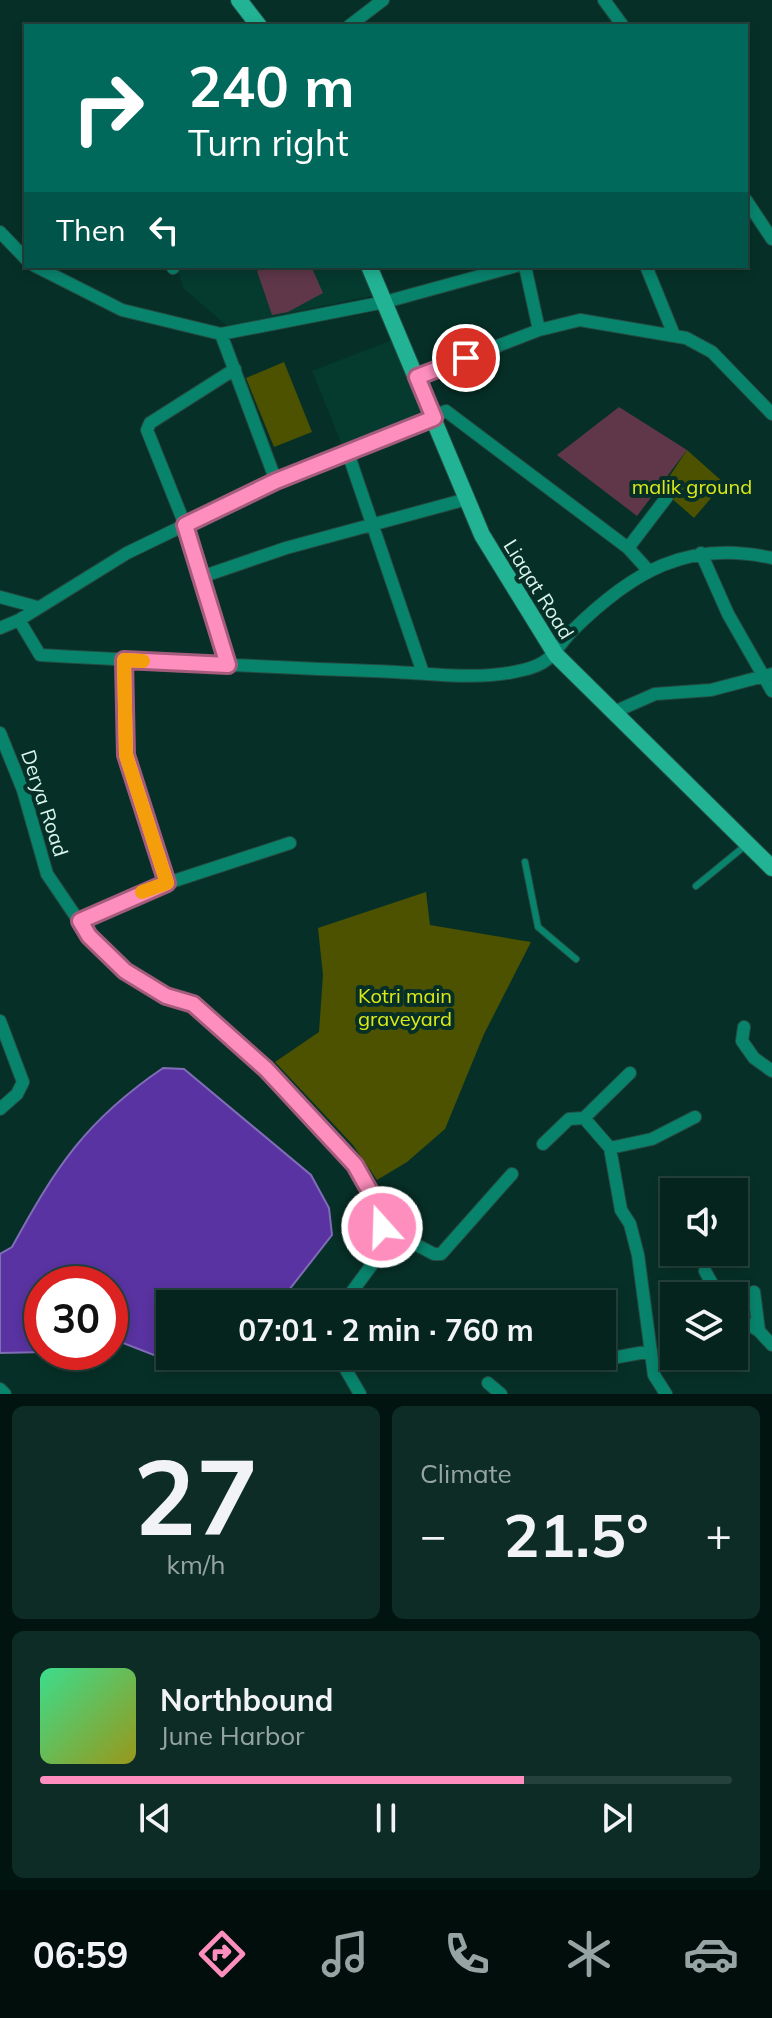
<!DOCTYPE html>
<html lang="en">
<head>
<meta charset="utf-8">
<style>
	:root { --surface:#04241d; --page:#0d2c26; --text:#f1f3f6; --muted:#97a4a4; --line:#25413b; --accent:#fe8ebe }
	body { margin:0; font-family:Mulish,sans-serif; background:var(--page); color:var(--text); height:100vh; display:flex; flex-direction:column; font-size:30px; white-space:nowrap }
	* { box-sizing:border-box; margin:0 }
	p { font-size:26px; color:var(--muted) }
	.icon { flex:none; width:44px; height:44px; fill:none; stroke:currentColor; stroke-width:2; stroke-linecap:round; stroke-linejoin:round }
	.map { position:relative; height:1394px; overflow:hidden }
	.sheet { display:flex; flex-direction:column; gap:12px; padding:12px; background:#021410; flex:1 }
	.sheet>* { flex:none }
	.guide { position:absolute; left:24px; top:24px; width:724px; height:244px; border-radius:0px; box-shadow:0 4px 12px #0003,0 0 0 2px var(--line); background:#00695c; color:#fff; overflow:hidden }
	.controls { position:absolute; left:660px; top:1178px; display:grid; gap:16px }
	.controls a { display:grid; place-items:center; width:88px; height:88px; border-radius:0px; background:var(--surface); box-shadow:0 4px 12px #0003,0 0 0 2px var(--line); font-size:40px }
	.speed { position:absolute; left:24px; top:1266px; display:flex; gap:16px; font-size:40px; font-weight:700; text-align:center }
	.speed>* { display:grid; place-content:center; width:104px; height:104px; border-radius:50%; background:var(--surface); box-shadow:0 4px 12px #0003,0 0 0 2px var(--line); line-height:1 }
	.speed .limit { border:12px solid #d22; background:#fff; color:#111 }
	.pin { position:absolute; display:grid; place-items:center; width:68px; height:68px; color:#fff; margin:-34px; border:4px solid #fff; border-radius:50%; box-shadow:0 2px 8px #0007 }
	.me { position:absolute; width:88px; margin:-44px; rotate:340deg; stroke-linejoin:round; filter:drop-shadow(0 0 6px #0008) }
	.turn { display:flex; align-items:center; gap:28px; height:168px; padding:0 32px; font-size:36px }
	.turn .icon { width:104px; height:104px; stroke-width:2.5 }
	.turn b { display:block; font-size:56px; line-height:68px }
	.then { display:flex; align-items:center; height:76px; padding:0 32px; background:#0003; gap:16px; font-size:30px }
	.big { font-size:60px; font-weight:700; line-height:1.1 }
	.sheet .widget { flex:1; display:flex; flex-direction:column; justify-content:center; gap:12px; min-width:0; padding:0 28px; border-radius:12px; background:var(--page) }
	.sheet .dial { align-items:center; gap:0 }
	.dial b { font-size:104px; line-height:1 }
	.song { display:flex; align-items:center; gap:24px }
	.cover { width:96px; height:96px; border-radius:12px; background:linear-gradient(135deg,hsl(150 70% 55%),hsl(60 70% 35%)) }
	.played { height:8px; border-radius:4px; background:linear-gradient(90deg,var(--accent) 70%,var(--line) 70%) }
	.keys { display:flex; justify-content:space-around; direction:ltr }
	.heat { display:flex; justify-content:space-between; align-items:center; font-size:44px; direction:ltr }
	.sheet .tiles { flex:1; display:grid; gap:12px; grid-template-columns:1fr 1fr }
	.widget:last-child { grid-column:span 2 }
	.trip { position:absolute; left:156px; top:1290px; width:460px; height:80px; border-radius:0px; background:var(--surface); box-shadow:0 4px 12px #0003,0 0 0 2px var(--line); font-weight:700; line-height:80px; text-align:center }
	.tabs { display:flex; height:128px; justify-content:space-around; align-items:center; background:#020e0c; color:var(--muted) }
	.tabs .icon { width:56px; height:56px }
	.tabs .active { color:var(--accent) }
	.tabs b { font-size:36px; color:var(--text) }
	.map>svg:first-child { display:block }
	.built { fill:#053a2f }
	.green { fill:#4c5200 }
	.water { fill:#5933a1; stroke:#806db8; stroke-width:2 }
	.building { fill:#5f3748 }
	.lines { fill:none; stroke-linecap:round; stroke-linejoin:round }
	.lane-casing { stroke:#244c43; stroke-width:8 }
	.street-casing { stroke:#244c43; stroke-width:14 }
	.secondary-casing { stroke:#244c43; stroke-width:18 }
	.lane { stroke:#08846d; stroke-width:6 }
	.street { stroke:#08846d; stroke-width:12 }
	.secondary { stroke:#21b394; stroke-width:16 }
	.route-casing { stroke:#a55c7c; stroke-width:20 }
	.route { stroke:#fe8ebe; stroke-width:14 }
	.slow { stroke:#f59e0b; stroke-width:14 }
	.labels { text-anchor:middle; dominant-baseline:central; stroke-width:8; stroke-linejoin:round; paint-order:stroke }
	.park-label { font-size:20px; fill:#ddea17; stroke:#063027 }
	.street-label { font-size:20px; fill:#daf5ec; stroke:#063027 }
</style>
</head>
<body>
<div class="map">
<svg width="772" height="1394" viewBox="0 0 772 1394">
	<rect width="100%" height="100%" fill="#063027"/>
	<path class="built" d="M176 266H364L376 295 227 326 184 289Z
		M397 338 430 416 344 450 312 371Z"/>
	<path class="green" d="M284 362 312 432 274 447 246 378Z
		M687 450 724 483 694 518 661 489Z
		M426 892 430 925 531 942 484 1034 445 1129 407 1162 377 1180 353 1145 275 1062 319 1032 323 975 318 928Z"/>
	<path class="water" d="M163 1068 184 1069 311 1175 329 1208 332 1235 278 1304H170V1356H178L159 1357 110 1338 119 1307 113 1294 110 1296V1284H42V1352H45L0 1353V1254L12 1247C56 1167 85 1121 163 1068Z"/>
	<path class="building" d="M269 266H311L323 293 288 312 272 315 257 271Z
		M619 407 687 450 637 516 557 455Z"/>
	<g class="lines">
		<defs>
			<path id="lane" d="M525 862 538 927 576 959
				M696 886 746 845"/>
			<path id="street" d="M604 0 623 26
				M349 26 383 0
				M746 200 772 239
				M0 232 26 259
				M35 266 122 310 221 334 385 302 516 266
				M172 266 173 268
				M646 266 674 335
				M539 330 580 320 686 338 712 352 772 414
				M221 334 276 481
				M417 377 539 330 525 266
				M348 453 423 673
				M628 548 667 497
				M701 553 728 614 772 691
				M201 577 286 548 467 499
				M0 597 37 607
				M19 620 40 655C151 661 262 667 373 671 421 672 476 682 523 670 554 663 554 649 573 630 632 572 687 539 772 558
				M0 628 19 620 127 553 276 481 446 411 628 548 648 570
				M124 660 126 755 167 883
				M228 665 185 525 147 430 150 423 235 369
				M614 712 655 694 711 690 772 674
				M0 733 23 790 47 874 89 936 125 971 166 996 193 1004 266 1069 355 1165 377 1204 382 1227 379 1255 343 1304
				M80 921 134 894 290 843
				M0 1021 23 1082 17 1094 0 1109
				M744 1027 742 1041 754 1058 772 1071
				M584 1118 610 1148 621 1210 630 1224 638 1255 654 1375 666 1394
				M543 1144 569 1119 584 1118 630 1073
				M610 1148 652 1139 695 1117
				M382 1227 434 1254H441L512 1174
				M705 1271 719 1296
				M754 1292 759 1331 772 1345
				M734 1315 759 1331
				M338 1356 360 1394
				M595 1356 601 1360 651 1351
				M488 1383 501 1394
				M0 1389 5 1394"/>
			<path id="secondary" d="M239 0 259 26
				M369 266 482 535 556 655 772 868"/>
		</defs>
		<use href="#lane" class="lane-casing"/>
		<use href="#street" class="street-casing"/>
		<use href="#secondary" class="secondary-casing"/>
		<use href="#lane" class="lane"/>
		<use href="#street" class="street"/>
		<use href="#secondary" class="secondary"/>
	</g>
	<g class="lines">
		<defs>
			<path id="route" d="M382 1227 377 1204 355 1165 266 1069 193 1004 166 996 125 971 89 936 80 921 167 883 126 755 124 660 228 665 185 525 276 481 434 418 417 377 466 358"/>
		</defs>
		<use href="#route" class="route-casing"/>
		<use href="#route" class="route"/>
		<path class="slow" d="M142 892 167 883 126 755 124 660 143 661"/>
	</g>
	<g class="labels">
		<g class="park-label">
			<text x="692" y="486">malik ground</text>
			<text x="405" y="995">Kotri main<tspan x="405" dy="23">graveyard</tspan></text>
		</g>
		<g class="street-label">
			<text transform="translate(539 589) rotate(58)">Liaqat Road</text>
			<text transform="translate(45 803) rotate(72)">Derya Road</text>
		</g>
	</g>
</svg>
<div class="controls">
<a><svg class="icon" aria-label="sound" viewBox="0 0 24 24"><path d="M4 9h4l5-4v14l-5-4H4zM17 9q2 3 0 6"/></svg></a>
<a><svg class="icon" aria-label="layers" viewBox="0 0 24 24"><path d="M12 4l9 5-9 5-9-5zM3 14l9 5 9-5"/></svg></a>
</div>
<div class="speed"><div class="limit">30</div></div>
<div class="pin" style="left:466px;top:358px;background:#d93025"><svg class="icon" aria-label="arrive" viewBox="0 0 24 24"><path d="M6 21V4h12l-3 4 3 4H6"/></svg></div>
<svg class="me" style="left:382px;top:1227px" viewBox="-20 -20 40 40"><circle r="17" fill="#fe8ebe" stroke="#fff" stroke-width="3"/><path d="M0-11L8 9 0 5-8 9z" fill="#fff"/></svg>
<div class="trip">07:01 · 2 min · 760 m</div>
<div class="guide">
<div class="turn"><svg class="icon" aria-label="right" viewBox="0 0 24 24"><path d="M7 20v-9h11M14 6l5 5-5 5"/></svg><div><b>240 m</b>Turn right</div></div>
<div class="then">Then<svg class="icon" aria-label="left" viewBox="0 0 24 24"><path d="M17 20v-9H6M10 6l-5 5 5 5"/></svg></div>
</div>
</div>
<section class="sheet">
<div class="tiles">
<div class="widget dial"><b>27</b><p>km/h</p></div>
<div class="widget"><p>Climate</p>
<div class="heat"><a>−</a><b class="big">21.5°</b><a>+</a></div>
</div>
<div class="widget">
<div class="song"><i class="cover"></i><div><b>Northbound</b><p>June Harbor</p></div></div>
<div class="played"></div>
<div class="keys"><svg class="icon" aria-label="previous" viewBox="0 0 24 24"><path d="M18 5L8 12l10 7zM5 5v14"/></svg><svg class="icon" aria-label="pause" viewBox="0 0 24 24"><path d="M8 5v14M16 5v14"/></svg><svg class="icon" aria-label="next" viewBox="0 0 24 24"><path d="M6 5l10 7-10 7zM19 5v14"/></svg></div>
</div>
</div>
</section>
<nav class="tabs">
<b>06:59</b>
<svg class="icon active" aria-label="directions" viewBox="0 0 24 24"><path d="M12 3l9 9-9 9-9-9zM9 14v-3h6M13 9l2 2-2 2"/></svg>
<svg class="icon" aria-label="music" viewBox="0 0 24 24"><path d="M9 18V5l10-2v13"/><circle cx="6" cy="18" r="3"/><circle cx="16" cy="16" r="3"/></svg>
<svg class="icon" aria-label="phone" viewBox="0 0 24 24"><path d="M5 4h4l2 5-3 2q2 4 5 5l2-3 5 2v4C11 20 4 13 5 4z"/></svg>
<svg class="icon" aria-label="climate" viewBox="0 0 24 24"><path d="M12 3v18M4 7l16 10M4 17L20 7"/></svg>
<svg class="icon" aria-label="car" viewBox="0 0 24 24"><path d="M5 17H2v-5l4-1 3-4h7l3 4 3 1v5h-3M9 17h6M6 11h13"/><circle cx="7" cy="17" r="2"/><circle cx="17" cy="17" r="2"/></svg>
</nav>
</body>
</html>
